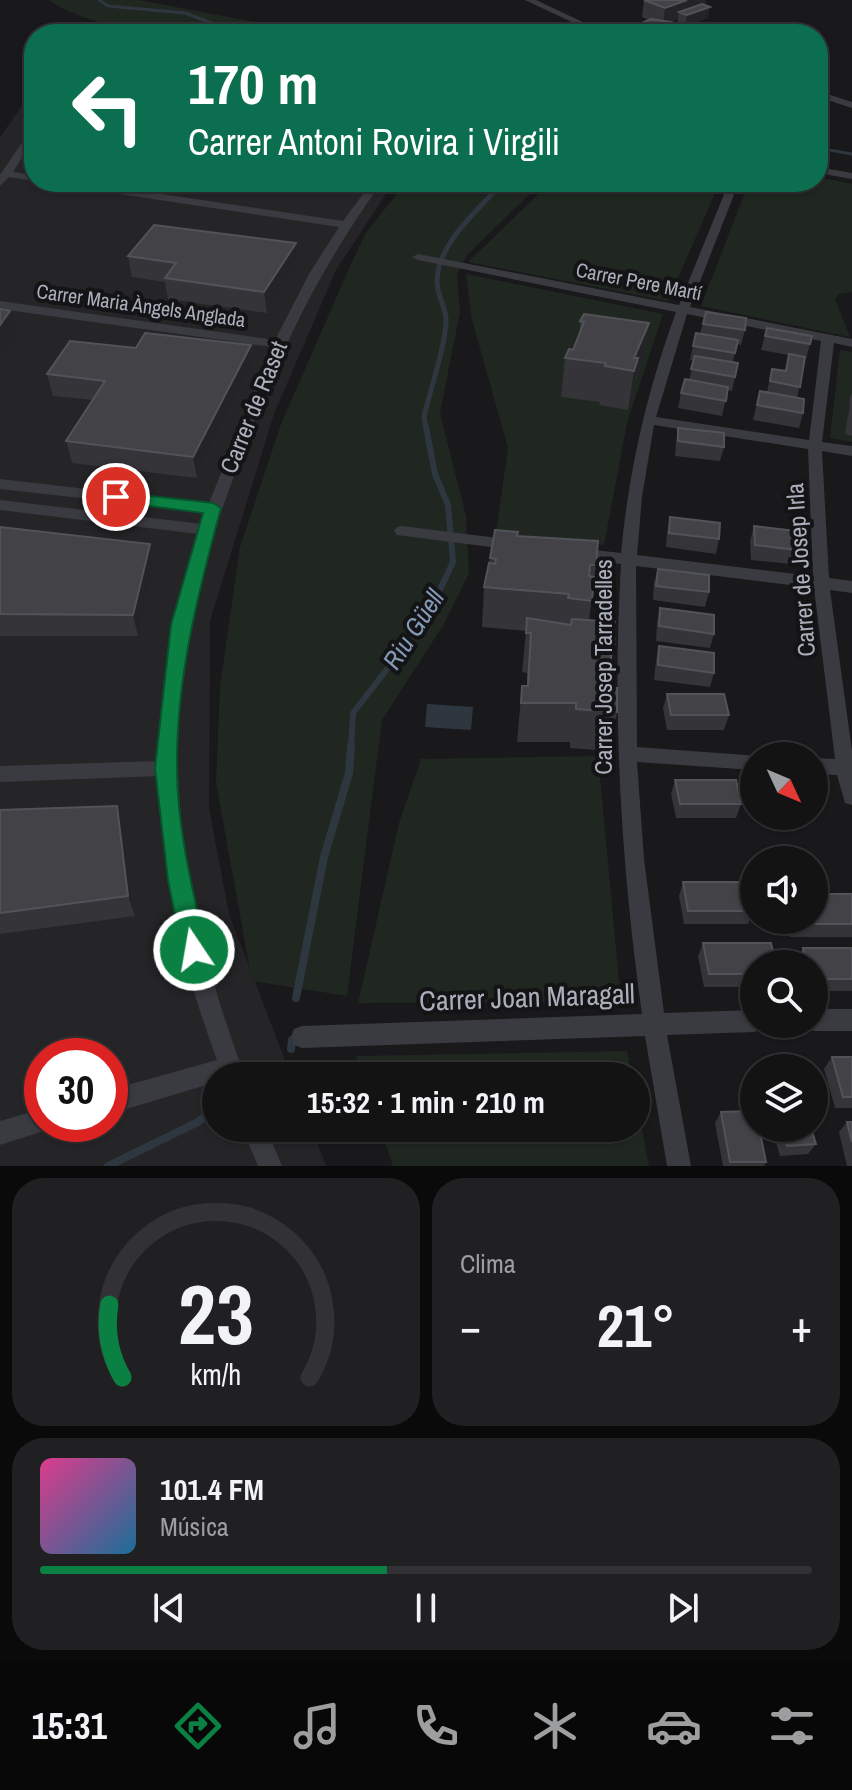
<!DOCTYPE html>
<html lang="es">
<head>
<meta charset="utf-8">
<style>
	:root { --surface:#131314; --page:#202022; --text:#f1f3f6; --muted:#9d9ea0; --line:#323234; --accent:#0b8043 }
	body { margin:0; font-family:"Archivo Narrow",sans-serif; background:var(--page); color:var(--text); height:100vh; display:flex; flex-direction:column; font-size:30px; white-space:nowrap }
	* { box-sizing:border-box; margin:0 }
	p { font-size:26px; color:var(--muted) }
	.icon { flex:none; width:44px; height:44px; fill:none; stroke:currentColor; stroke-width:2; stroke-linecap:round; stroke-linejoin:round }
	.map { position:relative; height:1166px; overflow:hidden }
	.side { display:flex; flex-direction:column; gap:12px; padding:12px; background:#0a0a0b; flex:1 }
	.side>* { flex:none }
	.guide { position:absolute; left:24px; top:24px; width:804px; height:168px; border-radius:32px; box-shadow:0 2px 6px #0004,0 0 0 2px var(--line); background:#0b6e4f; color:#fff; overflow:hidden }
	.needle { width:52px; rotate:134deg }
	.buttons { position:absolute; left:740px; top:742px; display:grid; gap:16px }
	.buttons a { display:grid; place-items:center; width:88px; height:88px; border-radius:50%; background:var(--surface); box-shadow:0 2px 6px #0004,0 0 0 2px var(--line); font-size:40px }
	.speed { position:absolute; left:24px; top:1038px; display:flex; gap:16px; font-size:40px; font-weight:700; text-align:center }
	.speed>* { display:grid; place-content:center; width:104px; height:104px; border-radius:50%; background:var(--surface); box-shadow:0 2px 6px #0004,0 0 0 2px var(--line); line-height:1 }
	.speed .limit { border:12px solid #d22; background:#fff; color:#111 }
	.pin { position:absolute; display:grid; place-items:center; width:68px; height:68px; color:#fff; margin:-34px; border:4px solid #fff; border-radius:50%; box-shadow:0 2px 8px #0007 }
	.me { position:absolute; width:88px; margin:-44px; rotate:348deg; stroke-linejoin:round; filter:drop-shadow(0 0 6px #0008) }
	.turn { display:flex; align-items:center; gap:28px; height:168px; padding:0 32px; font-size:36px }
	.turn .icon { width:104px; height:104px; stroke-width:2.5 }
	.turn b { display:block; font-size:56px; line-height:68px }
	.big { font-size:60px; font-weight:700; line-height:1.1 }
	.side .widget { flex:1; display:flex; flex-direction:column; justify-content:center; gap:12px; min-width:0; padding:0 28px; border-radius:32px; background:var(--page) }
	.side .dial { align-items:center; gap:0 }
	.dial svg { height:208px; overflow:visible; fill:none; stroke:var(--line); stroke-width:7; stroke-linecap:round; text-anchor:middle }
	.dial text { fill:var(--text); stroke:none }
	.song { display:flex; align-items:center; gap:24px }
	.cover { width:96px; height:96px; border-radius:12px; background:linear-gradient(135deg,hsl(330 70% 55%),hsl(200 70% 35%)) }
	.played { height:8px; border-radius:4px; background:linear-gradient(90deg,var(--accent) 45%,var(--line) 45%) }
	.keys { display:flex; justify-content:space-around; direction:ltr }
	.heat { display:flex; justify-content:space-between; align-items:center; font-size:44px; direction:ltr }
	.side .tiles { flex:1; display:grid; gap:12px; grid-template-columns:1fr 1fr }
	.widget:last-child { grid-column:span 2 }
	.trip { position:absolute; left:202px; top:1062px; width:448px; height:80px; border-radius:40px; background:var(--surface); box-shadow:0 2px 6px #0004,0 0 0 2px var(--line); font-weight:700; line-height:80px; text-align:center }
	.tabs { display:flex; height:128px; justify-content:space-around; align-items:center; background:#080808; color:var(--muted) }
	.tabs .icon { width:56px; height:56px }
	.tabs .on { color:var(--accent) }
	.tabs b { font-size:36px; color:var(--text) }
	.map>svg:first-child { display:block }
	.built { fill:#252528; fill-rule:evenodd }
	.green { fill:#1f2720 }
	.water { fill:#2e3740 }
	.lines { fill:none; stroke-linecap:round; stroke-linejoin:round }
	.stream-far3 { stroke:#2e3740; stroke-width:3 }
	.stream-far2 { stroke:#2e3740; stroke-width:5 }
	.stream-far1 { stroke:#2e3740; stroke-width:6 }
	.stream { stroke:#2e3740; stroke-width:8 }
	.street { fill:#3a3a41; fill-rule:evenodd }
	.wall { fill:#353539 }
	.shaded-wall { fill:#242427 }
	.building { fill:#424247; stroke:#525359; stroke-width:2 }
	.route { fill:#0b8043; stroke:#07532c; stroke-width:2 }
	.labels { text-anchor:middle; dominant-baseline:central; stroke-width:8; stroke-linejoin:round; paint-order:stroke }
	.far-street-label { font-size:20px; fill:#abafbb; stroke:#141416 }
	.street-label { font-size:24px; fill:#abafbb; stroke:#141416 }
	.water-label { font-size:26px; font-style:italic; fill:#829ab7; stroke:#141416 }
	.near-street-label { font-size:28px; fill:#abafbb; stroke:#141416 }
</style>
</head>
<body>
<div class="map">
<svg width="852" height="1166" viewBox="0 0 852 1166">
	<rect width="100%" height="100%" fill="#19191b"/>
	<path class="built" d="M34 89V182H394L336 270 274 414 210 621 209 808 229 914 291 1076H216V1128H311L326 1166H0V137ZM42 1056H110V1124H42Z"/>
	<path class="green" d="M48 0H139L317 34C230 34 125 47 48 0Z
		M818 177 852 184V292L839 294 835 299 850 337 701 306 749 182H818Z
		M406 182 540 184 467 255 457 275 460 312 440 413 466 516 469 573 444 624 382 720 347 996 252 981 216 783 220 687 240 547 281 424 347 273 365 234Z
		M551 182H720L668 301 468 262Z
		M466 274 663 314 627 423 604 545 496 533 508 448 472 320Z
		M840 350 852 352V442L830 438Z
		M598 756 621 1002 358 1003 399 823 421 759Z
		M627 1051 632 1076H362L356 1056Z
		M636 1097 649 1166H393L380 1128H636Z"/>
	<path class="water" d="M427 704 473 707 471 730 425 727Z"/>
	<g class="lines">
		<path class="stream-far3" d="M99 0 108 6 185 13 241 34
			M818 148 852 154
			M500 186 503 182"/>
		<path class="stream-far2" d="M426 429 424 416C430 391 447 341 446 318 445 306 437 295 437 282 437 243 478 211 501 184"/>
		<path class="stream-far1" d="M351 748 353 713 426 619 453 562 448 505 435 474 426 427"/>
		<path class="stream" d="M296 998 324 857 349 773 351 746
			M291 1049 292 1040
			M108 1166 198 1122 216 1108"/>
		<path class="street" d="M525 0H536L608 34H597Z
			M116 31H144L148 34H112Z
			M818 91 852 102V108L818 97Z
			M34 128V139L13 172 34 175V181L9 177 0 186V175L31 129Z
			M818 167 852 173V179L818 173Z
			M55 182H81L343 221 372 182H382C317 272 276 358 239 462 220 515 200 568 189 624 159 777 191 933 245 1076H216V1082L110 1114V1090L217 1060C183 969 161 873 160 776L0 782V766L160 761C158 683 173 608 198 534L0 510V500L202 524 206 512 0 489V479L209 503 272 347 0 309V301L275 340 309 274 339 227 60 185Z
			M729 182H739L690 307 852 339V347L834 343 822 442 852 446V456L822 451 829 578 852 581V593L830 590 852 751V805L845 803 837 775 814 774V758L835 759 814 588 636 566 637 747 759 756H754V770L637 762 644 859 664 1013 754 1010V1024H764L762 1029 754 1032 667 1035 691 1166H667L645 1036 302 1048 294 1045 291 1037 294 1029 302 1026 642 1014C621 864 612 715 621 564L576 558 568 553 576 548 621 553C629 469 647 391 676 312L418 260 412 257 418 254 679 305ZM687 314 821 341 809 440 656 417ZM654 425 808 449 813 576 637 555 642 497Z
			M402 526 513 540 521 545 513 550 397 535 394 531 397 527Z
			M814 1009H852V1031H814L806 1028 805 1024H814Z
			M42 1109V1124H52L50 1129 0 1145V1121Z
			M242 1128H266L282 1166H258Z"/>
	</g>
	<path class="wall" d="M644 0H706L705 5 708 18 685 26 677 24 678 19 670 22 668 34H634L635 26 649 20 642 17Z
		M128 256 298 264 267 313 168 299 165 282 132 277Z
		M706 312 745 330 741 345 737 344 733 362 735 377 732 391 728 390 722 416 678 408 681 393 689 380 694 361 690 360 693 346 700 334Z
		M580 321 649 323 643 362 634 382 632 398 628 410 599 405 600 402 561 397 565 358 573 350 579 335Z
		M767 328 812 336 806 359 805 358 797 398 803 413 799 428 753 420 760 391 767 392 772 369 785 371 789 355 761 350Z
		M251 345 253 366 197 478 72 463 66 441 93 400 53 396 47 374 136 348Z
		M852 392V436L845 434 847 420 849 412 850 398Z
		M678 428 724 447 720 461 675 456 676 443Z
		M670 517 719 539 716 554 666 547 667 532Z
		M754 526 796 550 791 564 751 560 750 541Z
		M0 527 150 544 155 566 138 636H0Z
		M518 536 596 565 589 620 615 644 611 664V688L617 712 609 751 570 748V742H517L522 686H527V673L522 672 526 631 482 627 484 587 490 558Z
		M658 569 709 592 705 607 653 600 654 583Z
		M660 608 714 634 710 648 656 641 657 623Z
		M659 646 714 673 710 687 654 680 656 660Z
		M667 694 729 715 724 730H667L663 708Z
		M675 780 741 804 736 818H676L671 794Z
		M117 806 124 826 135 916 0 934V810Z
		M683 882 754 910 748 924H684L679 896Z
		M852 894V937H790L786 920H814Z
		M703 943 754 964V987H704L698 956Z
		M803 948H852V991H814V964H797L796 961Z
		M832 1057H852V1108H835L824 1069Z
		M721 1112 766 1162 764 1166H723L715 1123Z
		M847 1122H852V1166H847L839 1132Z
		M772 1128H811L816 1144 808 1154 780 1156Z"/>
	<path class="shaded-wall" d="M687 0H706L704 9 710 7 708 18 685 26 687 15 679 12 678 19 663 25 665 8Z
		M670 22 668 34H649L650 31Z
		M296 243 298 264 267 313 264 292Z
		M10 311 17 332 0 355V325Z
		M649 323 643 362 634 381 632 398 628 410 634 371V358Z
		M251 345 253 366 197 478 193 457Z
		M150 544 155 566 138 636 133 615Z
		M117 806 124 826 135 916 128 896Z"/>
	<path class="building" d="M644 0H687L665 8Z
		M702 4 710 7 687 15 679 12Z
		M651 19 670 22 650 31 635 26Z
		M107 33 146 34H106Z
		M154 225 296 243 264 292 165 278 176 263 128 256Z
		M0 309 10 311 0 325Z
		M706 312 746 318 745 330 703 324Z
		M584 314 649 323 634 358H638L634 371 605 366 606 363 565 358 569 349 573 350 584 322 580 321Z
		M767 328 812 336 810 344 765 336Z
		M145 333 251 345 193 457 66 441 105 381 47 374 70 341 136 348Z
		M696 333 738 340 735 353 693 346Z
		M789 354 805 357 800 387 770 381 772 369 786 371Z
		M695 356 738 363 735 377 691 369Z
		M685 379 728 387 726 401 681 393Z
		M760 391 804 399 803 413 757 405Z
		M678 428 724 433V447L678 441Z
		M670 517 720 523 719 539 669 533Z
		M754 526 795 531 796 550 755 545Z
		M0 527 150 544 133 615 0 614Z
		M495 530 518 532 517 536 598 541 596 565H590L589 576 594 577 592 601 568 598 569 594 484 587 489 563 495 564 496 559 490 558Z
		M658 569 709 575V592L656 586Z
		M660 608 714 615V634L659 626Z
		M527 618 571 625 572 619 615 622V644H611V688H617V712L576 709V703H521L522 686H528L531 633H526Z
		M659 646 714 653V673L658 665Z
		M667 694H724L729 715H671Z
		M675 780H736L741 804H680Z
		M117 806 128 896 0 913V810Z
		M683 882H748L754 911H688Z
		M814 894H852V924H797L796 920H814Z
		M703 943H771L776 964H754V974H709Z
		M803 948H852V979H814V964H806Z
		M832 1057H852V1097H843Z
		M754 1111V1128H759L766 1162H730L721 1112Z
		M847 1122H852V1142Z
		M782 1128H811L816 1144 787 1146Z"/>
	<path class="route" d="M116 492 213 503 221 508C198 593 176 679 177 768 177 828 193 891 206 950L202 958 194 961 186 958 182 950 168 880 155 768 171 625 203 513 110 501V493Z"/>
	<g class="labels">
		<g class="far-street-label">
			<text transform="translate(639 281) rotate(11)">Carrer Pere Martí</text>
			<text transform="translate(141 305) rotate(8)">Carrer Maria Àngels Anglada</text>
		</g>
		<g class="street-label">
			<text transform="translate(253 407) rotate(-68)">Carrer de Raset</text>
			<text transform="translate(800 570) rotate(-94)">Carrer de Josep Irla</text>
			<text transform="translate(603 667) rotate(-90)">Carrer Josep Tarradelles</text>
		</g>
		<g class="water-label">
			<text transform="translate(413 629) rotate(-57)">Riu Güell</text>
		</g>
		<g class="near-street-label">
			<text transform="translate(527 997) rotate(-2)">Carrer Joan Maragall</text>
		</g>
	</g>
</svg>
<div class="buttons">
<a><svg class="needle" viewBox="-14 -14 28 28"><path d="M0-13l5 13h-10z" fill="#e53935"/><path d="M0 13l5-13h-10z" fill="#9d9ea0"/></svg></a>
<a><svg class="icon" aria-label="sound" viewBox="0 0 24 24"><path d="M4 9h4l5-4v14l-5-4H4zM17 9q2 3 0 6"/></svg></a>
<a><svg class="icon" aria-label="search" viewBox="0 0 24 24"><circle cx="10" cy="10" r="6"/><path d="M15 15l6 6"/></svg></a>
<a><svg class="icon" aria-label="layers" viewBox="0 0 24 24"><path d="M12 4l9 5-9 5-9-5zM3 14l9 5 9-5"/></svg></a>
</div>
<div class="speed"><div class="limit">30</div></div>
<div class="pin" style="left:116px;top:497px;background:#d93025"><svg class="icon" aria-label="arrive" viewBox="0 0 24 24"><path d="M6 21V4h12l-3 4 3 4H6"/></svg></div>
<svg class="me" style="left:194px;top:950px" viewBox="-20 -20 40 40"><circle r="17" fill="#0b8043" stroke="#fff" stroke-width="3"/><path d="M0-11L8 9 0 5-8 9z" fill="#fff"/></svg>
<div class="trip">15:32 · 1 min · 210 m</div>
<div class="guide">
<div class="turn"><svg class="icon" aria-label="left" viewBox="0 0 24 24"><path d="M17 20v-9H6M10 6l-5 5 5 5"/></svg><div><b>170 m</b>Carrer Antoni Rovira i Virgili</div></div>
</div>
</div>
<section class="side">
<div class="tiles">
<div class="widget dial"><svg viewBox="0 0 100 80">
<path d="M14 69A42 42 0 1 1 86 69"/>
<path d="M14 69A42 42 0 0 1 9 41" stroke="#0b8043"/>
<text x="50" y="56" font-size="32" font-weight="700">23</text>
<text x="50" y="72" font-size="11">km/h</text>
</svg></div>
<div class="widget"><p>Clima</p>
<div class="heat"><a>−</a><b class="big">21°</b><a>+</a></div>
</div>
<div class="widget">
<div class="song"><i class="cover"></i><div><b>101.4 FM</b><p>Música</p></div></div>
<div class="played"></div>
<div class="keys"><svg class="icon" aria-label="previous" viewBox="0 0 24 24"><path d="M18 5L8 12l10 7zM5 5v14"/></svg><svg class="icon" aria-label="pause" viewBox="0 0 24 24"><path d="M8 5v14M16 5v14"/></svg><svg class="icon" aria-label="next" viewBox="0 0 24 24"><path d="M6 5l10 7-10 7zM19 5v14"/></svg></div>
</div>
</div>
</section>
<nav class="tabs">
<b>15:31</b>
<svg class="icon on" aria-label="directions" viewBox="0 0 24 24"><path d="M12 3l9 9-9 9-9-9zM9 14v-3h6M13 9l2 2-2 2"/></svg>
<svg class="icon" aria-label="music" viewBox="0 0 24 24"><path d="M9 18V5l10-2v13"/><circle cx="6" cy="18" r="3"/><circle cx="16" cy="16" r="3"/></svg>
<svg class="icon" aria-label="phone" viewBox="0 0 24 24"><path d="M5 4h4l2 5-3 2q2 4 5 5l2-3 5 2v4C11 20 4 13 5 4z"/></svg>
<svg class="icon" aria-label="climate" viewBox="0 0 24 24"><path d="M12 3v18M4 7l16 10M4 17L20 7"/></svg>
<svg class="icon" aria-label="car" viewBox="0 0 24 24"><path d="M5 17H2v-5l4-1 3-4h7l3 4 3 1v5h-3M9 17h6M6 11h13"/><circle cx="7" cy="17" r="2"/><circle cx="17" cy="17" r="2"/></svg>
<svg class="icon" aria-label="filters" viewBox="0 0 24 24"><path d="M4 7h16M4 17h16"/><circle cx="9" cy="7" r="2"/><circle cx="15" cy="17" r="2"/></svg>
</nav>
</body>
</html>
